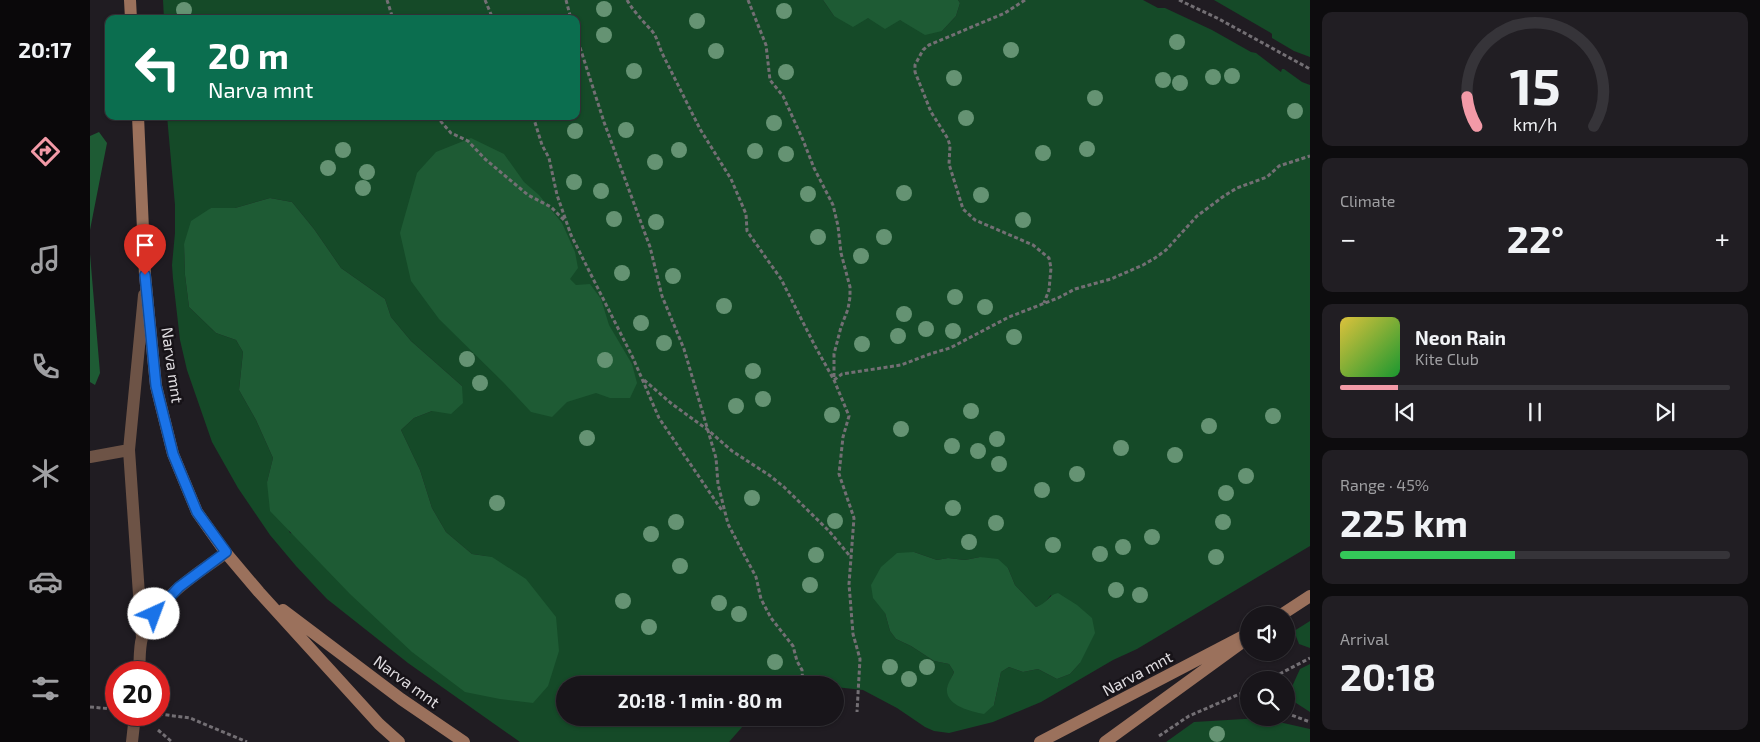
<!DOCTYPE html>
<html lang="en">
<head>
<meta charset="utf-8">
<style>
	:root { --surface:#18151a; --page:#211e23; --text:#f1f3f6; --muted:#9f9fa2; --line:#363439; --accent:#f39aa7 }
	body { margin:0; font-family:"Exo 2",sans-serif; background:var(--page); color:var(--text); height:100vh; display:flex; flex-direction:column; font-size:19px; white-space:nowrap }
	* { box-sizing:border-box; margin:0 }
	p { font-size:16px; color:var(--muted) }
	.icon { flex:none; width:28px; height:28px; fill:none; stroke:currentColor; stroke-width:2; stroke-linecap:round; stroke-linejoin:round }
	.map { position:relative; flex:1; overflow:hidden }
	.sheet { display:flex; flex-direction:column; gap:12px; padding:12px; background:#0d0c0e; width:450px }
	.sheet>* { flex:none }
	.hud { position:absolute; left:15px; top:15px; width:475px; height:105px; border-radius:10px; box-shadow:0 1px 4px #0004,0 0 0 1px var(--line); background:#0b6e4f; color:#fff; overflow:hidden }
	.buttons { position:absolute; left:1150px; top:606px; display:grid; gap:10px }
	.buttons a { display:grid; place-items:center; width:55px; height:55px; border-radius:50%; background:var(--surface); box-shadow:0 1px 4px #0004,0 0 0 1px var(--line); font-size:25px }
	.speed { position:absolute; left:15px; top:661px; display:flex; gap:10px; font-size:25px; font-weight:700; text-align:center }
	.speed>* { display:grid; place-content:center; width:65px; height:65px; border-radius:50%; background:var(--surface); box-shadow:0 1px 4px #0004,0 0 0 1px var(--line); line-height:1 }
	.speed .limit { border:8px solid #d22; background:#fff; color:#111 }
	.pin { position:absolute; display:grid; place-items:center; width:42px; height:42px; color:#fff; margin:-51px -21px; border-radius:50% 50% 50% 0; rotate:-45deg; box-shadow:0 0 5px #0007 }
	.pin .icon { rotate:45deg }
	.me { position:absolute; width:55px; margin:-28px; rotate:43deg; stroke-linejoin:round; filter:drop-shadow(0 0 4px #0008) }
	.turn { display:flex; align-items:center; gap:18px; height:105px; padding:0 20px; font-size:22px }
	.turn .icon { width:65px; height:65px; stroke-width:2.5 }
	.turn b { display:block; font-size:35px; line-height:42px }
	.big { font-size:38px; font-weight:700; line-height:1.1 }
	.sheet .card { flex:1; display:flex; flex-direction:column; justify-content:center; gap:8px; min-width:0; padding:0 18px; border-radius:10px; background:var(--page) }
	.sheet .dial { align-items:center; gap:0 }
	.dial svg { height:130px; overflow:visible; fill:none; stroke:var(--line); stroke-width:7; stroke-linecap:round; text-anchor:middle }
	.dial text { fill:var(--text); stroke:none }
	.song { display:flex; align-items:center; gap:15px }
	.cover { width:60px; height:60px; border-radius:8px; background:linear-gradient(135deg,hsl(50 70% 55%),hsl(130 70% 35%)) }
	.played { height:5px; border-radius:2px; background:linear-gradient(90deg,var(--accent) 15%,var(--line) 15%) }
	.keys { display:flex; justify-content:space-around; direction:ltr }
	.heat { display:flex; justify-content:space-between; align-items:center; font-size:28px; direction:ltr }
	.charge { height:8px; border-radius:4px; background:linear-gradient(90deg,#34c759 45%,var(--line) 0) }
	.trip { position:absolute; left:466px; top:676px; width:288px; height:50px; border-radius:25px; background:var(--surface); box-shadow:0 1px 4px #0004,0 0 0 1px var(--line); font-weight:700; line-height:50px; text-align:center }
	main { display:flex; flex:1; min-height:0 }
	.tab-bar { display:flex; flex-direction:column; width:90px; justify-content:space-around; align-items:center; background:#0a080a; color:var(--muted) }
	.tab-bar .icon { width:35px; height:35px }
	.tab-bar .on { color:var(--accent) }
	.tab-bar b { font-size:22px; color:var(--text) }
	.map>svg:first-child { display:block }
	.green { fill:#154a28; fill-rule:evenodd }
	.forest { fill:#1e5b34 }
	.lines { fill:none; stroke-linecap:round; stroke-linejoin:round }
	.path { stroke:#736f74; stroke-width:3; stroke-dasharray:4 2.5; stroke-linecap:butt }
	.lane { stroke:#6d5346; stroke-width:12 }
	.secondary { stroke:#9b715c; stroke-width:12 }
	.tree { fill:#659373 }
	.route-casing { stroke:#114b97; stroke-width:12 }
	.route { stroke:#1a73e8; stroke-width:9 }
	.labels { text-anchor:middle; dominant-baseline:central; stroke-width:5; stroke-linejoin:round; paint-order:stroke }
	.street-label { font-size:16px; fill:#e0dde1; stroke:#171318 }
</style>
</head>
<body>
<main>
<nav class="tab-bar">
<b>20:17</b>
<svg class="icon on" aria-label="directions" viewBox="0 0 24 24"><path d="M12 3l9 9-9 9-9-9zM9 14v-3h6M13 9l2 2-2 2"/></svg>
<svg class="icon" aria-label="music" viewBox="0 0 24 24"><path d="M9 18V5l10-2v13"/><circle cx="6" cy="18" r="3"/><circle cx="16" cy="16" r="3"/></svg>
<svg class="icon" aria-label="phone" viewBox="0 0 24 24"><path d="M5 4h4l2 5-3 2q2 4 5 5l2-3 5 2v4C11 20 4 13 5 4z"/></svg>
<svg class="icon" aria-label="climate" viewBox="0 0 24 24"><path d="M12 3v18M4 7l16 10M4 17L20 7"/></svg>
<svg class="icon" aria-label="car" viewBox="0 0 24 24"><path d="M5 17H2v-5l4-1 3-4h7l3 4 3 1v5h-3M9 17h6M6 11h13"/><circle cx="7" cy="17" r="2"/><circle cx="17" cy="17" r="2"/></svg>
<svg class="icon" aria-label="filters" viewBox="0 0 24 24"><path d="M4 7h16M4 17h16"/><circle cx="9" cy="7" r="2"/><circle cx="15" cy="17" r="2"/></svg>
</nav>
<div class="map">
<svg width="1220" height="742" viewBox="0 0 1220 742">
	<rect width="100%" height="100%" fill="#201c22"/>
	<path class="green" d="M73 0H733L744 16 810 20 852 31 866 16 870 3 868 0H1053L1068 8H1075L1122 30 1161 52 1166 53 1191 72 1192 69H1194L1212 82 1220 85V546L1047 649 1023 660 951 702 903 722 859 733 844 731 835 727 807 708 773 690 745 687V685H475V718H660L639 742H430L318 663 237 599 206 566 180 535 148 488 122 442 97 370 90 340 83 279 82 265 85 233V205L77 116H486V19H74ZM180 198 202 202 224 229 251 268 295 299 301 317 321 341 372 386 342 411 324 418 311 430 330 470 342 508 356 532 382 554 402 557 200 533 177 482 183 458 166 420 149 390 153 352 146 340 126 333 99 307 95 275 94 244 121 208H145ZM824 552 847 560 858 558 875 560 890 557 918 568 925 585 946 607 953 605 961 595 990 663 980 674 967 679 948 669 933 672 919 667 911 672 904 705 857 688 864 672 859 664 844 661 821 646 806 639 800 631 795 613Z
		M1124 0H1220V57L1204 51 1182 38V34L1181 33Z
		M1220 621V648L1209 644 1204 631Z
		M1220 664V712L1203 701 1200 691 1210 669Z
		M1171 718 1220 729V742H1076L1104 722Z"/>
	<path class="forest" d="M733 0H868L870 3 866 16 852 31 835 35 810 20 795 29 778 18 763 27 744 16Z
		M9 132 17 143 0 230V136Z
		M381 138 414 154 434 182 449 195 472 223 485 252 488 268 480 279 486 285 500 284 511 299 519 325 542 364 547 383 540 398H520L506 393 477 402 462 417 441 412 414 383 349 319 321 281 310 233 327 173 346 152Z
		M180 198 202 202 224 229 251 268 295 299 301 317 321 341 372 386 373 403 361 414 342 411 324 418 311 430 330 470 342 508 356 532 382 554 402 557 436 579 466 617 469 651 458 686 443 703 410 699 375 692 322 652 260 594 180 511 177 482 183 458 166 420 149 390 153 352 146 340 126 333 99 307 95 275 94 244 101 221 121 208H145Z
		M0 254 10 373 5 385 0 382Z
		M824 552 847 560 858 558 875 560 890 557 908 559 918 568 925 585 946 607C957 604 958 595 968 593L987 605 1002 618 1005 633 990 663 980 674 967 679 948 669 933 672 919 667 911 672 904 705 894 714C881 711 855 706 857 688 858 683 862 677 864 672L859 664 844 661 821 646 806 639 800 631 795 613 783 598 781 585 791 567 807 553Z"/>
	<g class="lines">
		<path class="path" d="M297 0 303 19
			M395 0 403 19
			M476 0 481 19
			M537 0C544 12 553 21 562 31 567 37 569 46 572 53L610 129 641 179 656 214 657 231 691 279 725 346 744 380 759 416 753 437 749 474 764 518 759 584 763 634 770 659 767 712
			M658 0 676 45 680 80 693 96 713 140 724 168 743 205 748 226 751 253 760 287V297L758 309 751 327 744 354V377
			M935 0 915 13 839 45 833 50 825 65V72L841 112 858 139 860 146 859 164 873 209 885 220 943 245 959 258 961 268 959 290 954 303
			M1089 0 1129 19 1220 69
			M486 35 514 122 560 247 572 296 594 349 626 458 628 484 638 524 666 577 671 599 681 618 703 646 707 661 712 670 713 685
			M346 116 361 133 378 141 395 159 438 195 461 207 474 220
			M443 116 452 145 459 158 467 195 481 235 543 358 569 418 633 512
			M554 380 582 404 618 430 642 451 679 475 694 487 739 531 759 555
			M744 380 752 374 811 365 840 354 860 348 919 317 968 298 985 289 1021 279 1053 265 1065 258 1076 250 1107 216 1134 196 1147 188 1177 177 1189 166 1220 156
			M1178 680 1220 658
			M0 707 23 709
			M1196 713 1220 722
			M69 714 100 718 157 742
			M68 730 82 742
			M1069 736 1099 716 1159 690"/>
		<path class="lane" d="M0 457 39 450
			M52 638 39 450 54 295
			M49 672C50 662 49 648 52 638 65 599 105 575 136 553
			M42 742 45 715"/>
		<path class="secondary" d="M40 0 41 19
			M48 116 55 275 66 386 83 454 107 512 136 553 169 592 289 724 309 742
			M193 610 311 699 374 742
			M1191 615 1220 596
			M950 742 1159 633
			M1015 742 1150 644"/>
	</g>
	<g class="tree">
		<circle cx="514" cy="9" r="8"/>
		<circle cx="94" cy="10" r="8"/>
		<circle cx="694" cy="11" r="8"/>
		<circle cx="607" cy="21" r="8"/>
		<circle cx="514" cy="35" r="8"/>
		<circle cx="1087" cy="42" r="8"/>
		<circle cx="921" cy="50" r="8"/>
		<circle cx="626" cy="51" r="8"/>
		<circle cx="544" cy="71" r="8"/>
		<circle cx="696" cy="72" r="8"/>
		<circle cx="1142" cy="76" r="8"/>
		<circle cx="1123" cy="77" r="8"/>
		<circle cx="864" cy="78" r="8"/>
		<circle cx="1073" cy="80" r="8"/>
		<circle cx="1090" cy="83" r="8"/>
		<circle cx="1005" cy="98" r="8"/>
		<circle cx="1205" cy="111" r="8"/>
		<circle cx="876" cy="118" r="8"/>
		<circle cx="684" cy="123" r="8"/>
		<circle cx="536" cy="130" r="8"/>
		<circle cx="485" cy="131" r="8"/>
		<circle cx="997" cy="149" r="8"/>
		<circle cx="253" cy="150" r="8"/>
		<circle cx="589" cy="150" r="8"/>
		<circle cx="665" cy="151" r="8"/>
		<circle cx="953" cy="153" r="8"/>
		<circle cx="696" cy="154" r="8"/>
		<circle cx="565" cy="162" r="8"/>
		<circle cx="238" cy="168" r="8"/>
		<circle cx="277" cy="172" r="8"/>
		<circle cx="484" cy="182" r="8"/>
		<circle cx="273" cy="188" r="8"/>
		<circle cx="511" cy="191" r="8"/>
		<circle cx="814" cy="193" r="8"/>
		<circle cx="718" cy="194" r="8"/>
		<circle cx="891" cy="195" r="8"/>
		<circle cx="524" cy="219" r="8"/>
		<circle cx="933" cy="220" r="8"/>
		<circle cx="566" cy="222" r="8"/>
		<circle cx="728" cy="237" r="8"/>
		<circle cx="794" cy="237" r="8"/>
		<circle cx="771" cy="256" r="8"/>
		<circle cx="532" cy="273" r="8"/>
		<circle cx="583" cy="276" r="8"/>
		<circle cx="865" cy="297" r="8"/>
		<circle cx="634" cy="306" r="8"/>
		<circle cx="895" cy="307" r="8"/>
		<circle cx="814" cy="314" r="8"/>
		<circle cx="551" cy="323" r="8"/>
		<circle cx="836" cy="329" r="8"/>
		<circle cx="863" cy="331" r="8"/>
		<circle cx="808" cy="336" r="8"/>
		<circle cx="924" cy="337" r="8"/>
		<circle cx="574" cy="343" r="8"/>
		<circle cx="772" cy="344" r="8"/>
		<circle cx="377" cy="359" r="8"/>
		<circle cx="515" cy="360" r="8"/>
		<circle cx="663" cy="371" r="8"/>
		<circle cx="390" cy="383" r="8"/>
		<circle cx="673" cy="399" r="8"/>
		<circle cx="646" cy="406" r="8"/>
		<circle cx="881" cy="411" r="8"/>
		<circle cx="742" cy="415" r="8"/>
		<circle cx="1183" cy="416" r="8"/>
		<circle cx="1119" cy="426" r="8"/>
		<circle cx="811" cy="429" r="8"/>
		<circle cx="497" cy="438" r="8"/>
		<circle cx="907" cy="439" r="8"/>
		<circle cx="862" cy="446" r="8"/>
		<circle cx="1031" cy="448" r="8"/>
		<circle cx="888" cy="451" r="8"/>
		<circle cx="1085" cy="455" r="8"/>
		<circle cx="909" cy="464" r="8"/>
		<circle cx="987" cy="474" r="8"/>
		<circle cx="1156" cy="476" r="8"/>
		<circle cx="952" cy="490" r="8"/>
		<circle cx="1136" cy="493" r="8"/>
		<circle cx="662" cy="498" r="8"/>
		<circle cx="407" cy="503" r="8"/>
		<circle cx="863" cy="508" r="8"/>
		<circle cx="745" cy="521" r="8"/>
		<circle cx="586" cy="522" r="8"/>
		<circle cx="1133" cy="522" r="8"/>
		<circle cx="906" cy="523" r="8"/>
		<circle cx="561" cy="534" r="8"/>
		<circle cx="1062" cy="537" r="8"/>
		<circle cx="879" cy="542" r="8"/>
		<circle cx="963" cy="545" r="8"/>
		<circle cx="1033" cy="547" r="8"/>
		<circle cx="1010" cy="554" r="8"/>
		<circle cx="726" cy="555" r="8"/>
		<circle cx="1126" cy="557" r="8"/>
		<circle cx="590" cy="566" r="8"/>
		<circle cx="720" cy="585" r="8"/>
		<circle cx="1026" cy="590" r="8"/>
		<circle cx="1050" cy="595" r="8"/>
		<circle cx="533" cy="601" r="8"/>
		<circle cx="629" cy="603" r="8"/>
		<circle cx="649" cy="614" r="8"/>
		<circle cx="559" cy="627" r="8"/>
		<circle cx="685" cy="662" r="8"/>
		<circle cx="800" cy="667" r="8"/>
		<circle cx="837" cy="667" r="8"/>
		<circle cx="819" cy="679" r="8"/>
		<circle cx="1127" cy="734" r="8"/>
	</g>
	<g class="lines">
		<defs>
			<path id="route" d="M55 275 66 386 83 454 107 512 136 552 89 587 64 614"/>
		</defs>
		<use href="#route" class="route-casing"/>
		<use href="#route" class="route"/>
	</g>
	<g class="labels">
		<g class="street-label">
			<text transform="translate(83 365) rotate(82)">Narva mnt</text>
			<text transform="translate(1047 673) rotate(-28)">Narva mnt</text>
			<text transform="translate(317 681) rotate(36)">Narva mnt</text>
		</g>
	</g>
</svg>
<div class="buttons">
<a><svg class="icon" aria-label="sound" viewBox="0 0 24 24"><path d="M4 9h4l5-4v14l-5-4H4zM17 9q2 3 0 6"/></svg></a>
<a><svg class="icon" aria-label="search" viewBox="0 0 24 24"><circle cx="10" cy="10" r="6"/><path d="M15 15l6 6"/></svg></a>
</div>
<div class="speed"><div class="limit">20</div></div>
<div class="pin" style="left:55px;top:275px;background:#d93025"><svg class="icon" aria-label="arrive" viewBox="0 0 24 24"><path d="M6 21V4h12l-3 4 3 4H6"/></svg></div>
<svg class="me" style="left:64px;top:614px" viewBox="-20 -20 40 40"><circle r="19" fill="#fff"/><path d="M0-13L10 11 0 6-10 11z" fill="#1a73e8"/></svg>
<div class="trip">20:18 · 1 min · 80 m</div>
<div class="hud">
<div class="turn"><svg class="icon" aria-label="left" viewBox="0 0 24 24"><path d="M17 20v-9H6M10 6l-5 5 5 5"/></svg><div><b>20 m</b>Narva mnt</div></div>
</div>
</div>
<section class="sheet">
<div class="card dial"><svg viewBox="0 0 100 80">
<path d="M14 69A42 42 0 1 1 86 69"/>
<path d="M14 69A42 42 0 0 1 8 51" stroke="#f39aa7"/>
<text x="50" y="56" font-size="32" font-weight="700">15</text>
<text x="50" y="72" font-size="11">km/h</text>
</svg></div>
<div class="card"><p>Climate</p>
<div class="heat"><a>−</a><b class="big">22°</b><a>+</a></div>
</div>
<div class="card">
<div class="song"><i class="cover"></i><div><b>Neon Rain</b><p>Kite Club</p></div></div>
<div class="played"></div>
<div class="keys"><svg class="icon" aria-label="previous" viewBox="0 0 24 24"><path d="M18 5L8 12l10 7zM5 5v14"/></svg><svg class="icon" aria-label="pause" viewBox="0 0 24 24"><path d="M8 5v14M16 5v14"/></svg><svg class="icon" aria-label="next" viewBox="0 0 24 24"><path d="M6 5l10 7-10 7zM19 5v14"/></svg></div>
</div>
<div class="card"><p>Range · 45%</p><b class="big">225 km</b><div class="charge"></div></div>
<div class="card"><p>Arrival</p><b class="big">20:18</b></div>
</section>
</main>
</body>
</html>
